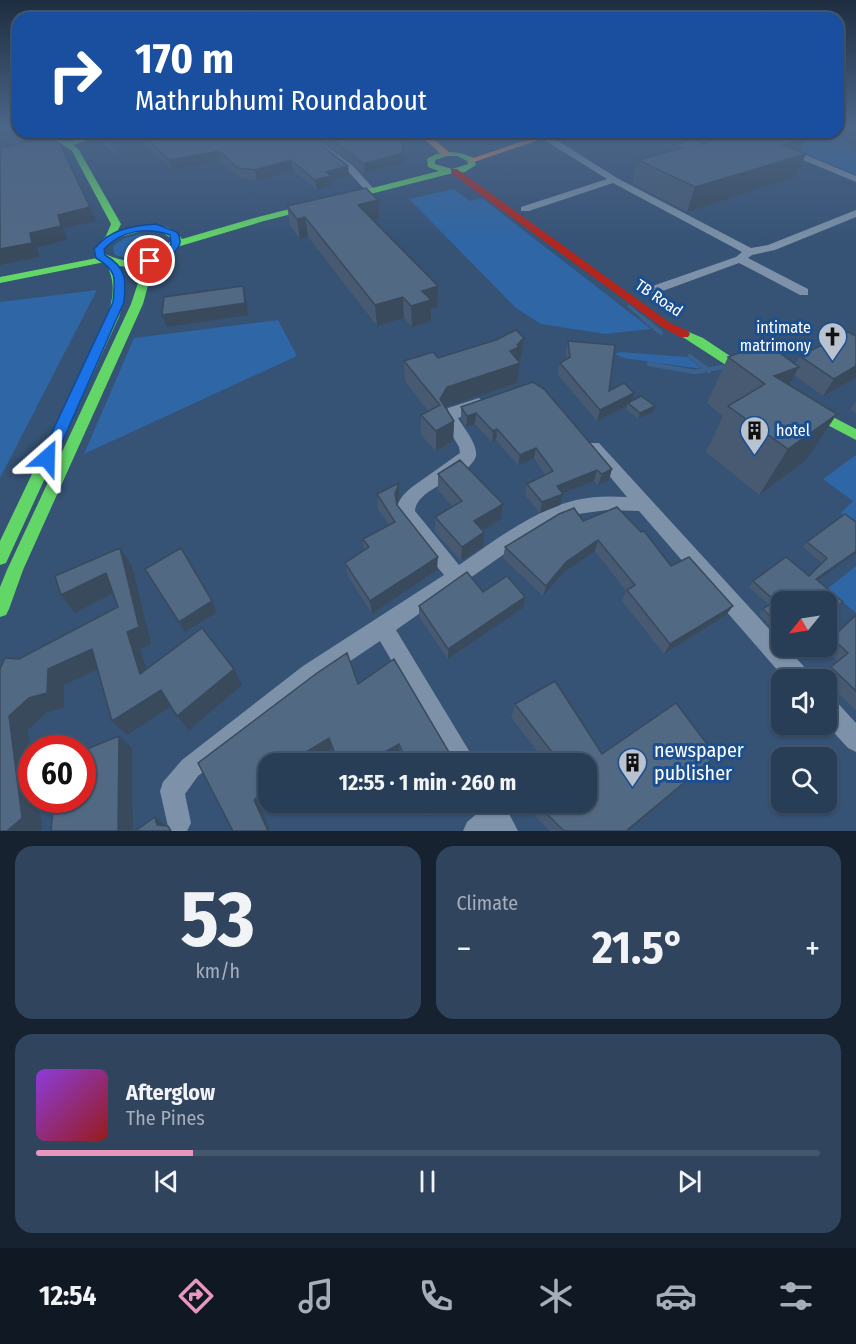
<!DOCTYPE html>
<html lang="en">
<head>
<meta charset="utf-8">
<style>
	:root { --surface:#283e57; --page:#30455d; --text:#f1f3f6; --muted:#a5aeba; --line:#44576d; --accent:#e797bd }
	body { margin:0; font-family:"Fira Sans Condensed",sans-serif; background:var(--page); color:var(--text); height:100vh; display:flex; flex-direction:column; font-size:22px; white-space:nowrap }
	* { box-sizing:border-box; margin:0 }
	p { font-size:20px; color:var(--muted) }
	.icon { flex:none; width:33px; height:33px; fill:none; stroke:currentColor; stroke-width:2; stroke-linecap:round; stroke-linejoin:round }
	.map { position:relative; height:831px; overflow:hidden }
	.sheet { display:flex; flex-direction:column; gap:15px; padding:15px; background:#162230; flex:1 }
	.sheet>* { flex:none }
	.guide { position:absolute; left:12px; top:12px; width:832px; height:126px; border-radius:18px; box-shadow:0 2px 4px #0004,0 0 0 2px var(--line); background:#1a4fa0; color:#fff; overflow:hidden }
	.needle { width:39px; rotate:240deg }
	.tools { position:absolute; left:771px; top:591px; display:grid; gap:12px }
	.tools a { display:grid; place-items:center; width:66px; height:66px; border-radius:12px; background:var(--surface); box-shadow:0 2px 4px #0004,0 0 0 2px var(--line); font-size:30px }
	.speed { position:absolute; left:18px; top:735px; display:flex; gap:12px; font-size:30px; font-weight:700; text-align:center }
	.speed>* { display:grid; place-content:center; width:78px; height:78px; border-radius:50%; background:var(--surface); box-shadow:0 2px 4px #0004,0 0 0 2px var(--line); line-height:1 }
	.speed .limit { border:9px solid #d22; background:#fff; color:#111 }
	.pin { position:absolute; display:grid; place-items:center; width:51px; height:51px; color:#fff; margin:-26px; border:3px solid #fff; border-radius:50%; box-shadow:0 2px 6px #0007 }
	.me { position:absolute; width:66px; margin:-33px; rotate:25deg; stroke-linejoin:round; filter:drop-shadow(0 0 4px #0008) }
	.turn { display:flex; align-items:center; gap:21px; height:126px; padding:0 24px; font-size:27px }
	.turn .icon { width:78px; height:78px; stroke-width:2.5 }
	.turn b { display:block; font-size:42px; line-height:51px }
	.big { font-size:45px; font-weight:700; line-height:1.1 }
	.sheet .tile { flex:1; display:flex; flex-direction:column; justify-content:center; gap:9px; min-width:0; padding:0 21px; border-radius:18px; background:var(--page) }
	.sheet .dial { align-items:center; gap:0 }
	.dial b { font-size:78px; line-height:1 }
	.song { display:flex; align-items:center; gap:18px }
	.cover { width:72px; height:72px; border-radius:9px; background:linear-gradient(135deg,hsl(270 70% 55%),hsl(0 70% 35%)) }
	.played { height:6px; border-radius:3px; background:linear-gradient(90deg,var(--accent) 20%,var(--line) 20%) }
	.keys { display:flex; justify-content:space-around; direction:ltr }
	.heat { display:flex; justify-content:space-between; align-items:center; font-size:33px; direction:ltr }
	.sheet .tiles { flex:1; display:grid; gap:15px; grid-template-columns:1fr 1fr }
	.tile:last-child { grid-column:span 2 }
	.trip { position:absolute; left:258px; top:753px; width:339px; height:60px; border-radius:18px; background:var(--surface); box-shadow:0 2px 4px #0004,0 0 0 2px var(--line); font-weight:700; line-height:60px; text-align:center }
	.dock { display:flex; height:96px; justify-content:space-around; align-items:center; background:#101923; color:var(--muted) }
	.dock .icon { width:42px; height:42px }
	.dock .on { color:var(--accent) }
	.dock b { font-size:27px; color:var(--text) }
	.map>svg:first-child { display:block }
	.green { fill:#2f66a5 }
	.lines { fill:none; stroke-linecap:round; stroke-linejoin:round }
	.stream-far1 { stroke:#3b618d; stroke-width:3 }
	.stream { stroke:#3b618d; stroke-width:4.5 }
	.street { fill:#7d92a8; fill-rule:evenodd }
	.fast { fill:#63d668; fill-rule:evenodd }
	.slow { fill:#ff974d; fill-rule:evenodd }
	.jam { fill:#b3261e; fill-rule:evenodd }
	.wall { fill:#475a72 }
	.shaded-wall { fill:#394a5c }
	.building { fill:#526984; stroke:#394a5c; stroke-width:1.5 }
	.route { fill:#1a73e8; stroke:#114b97; stroke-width:1.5 }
	.labels { text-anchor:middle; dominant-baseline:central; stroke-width:6; stroke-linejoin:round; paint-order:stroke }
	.street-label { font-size:16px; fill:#fff; stroke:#1b4f8f }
	.poi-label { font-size:16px; fill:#fff; stroke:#1b4f8f; text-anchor:end }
	.near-poi-label { font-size:20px; fill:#fff; stroke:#1b4f8f; text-anchor:start }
</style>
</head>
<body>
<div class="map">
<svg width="856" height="831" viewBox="0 0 856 831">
	<rect width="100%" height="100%" fill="#365274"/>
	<path class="green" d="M755 132H822L856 153V175Z
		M454 189 470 201 482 198 651 329 605 334 541 324 516 308 409 199Z
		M139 234 159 237 162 243C153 258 129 262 114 254L113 246 123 239Z
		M97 290 0 478V302Z
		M278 320 297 356 84 454 134 338Z
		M620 352 687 357 702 369 623 358 615 354Z
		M856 455V525L841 513 853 501 823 479Z
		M856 566V613L827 589Z"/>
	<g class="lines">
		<path class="stream-far1" d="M826 132 856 150
			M99 134 113 151
			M629 306 643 318"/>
		<path class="stream" d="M642 317 661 333
			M690 356 709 371
			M649 364 695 372 722 367"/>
		<path class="street" d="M298 132H307L353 166 374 189V193H368L347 170Z
			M541 134H547L617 178 751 248 768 245 856 210V217L775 250 752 255 748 258 808 289V295H800L739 263 649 296H641V290L736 257 742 252 613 183 529 211H521V207L607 179 541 138Z
			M787 147 856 176V182L784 152 783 150Z
			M479 398 486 403 484 407 458 418C463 427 478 444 476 456 470 478 416 487 415 511L459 565C494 541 534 510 576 500 593 496 610 496 627 497L585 447 587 443H599L782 643V646H785L809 672 812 680H786L639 511 607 510 578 514 555 523 517 545 396 630 477 764H452L380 641 319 682 198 776 185 794 191 823 187 831H169L160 791 163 782 182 760 303 666 444 575C435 564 398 521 397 510 397 500 405 493 412 487L460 453 459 447 442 418 448 408Z
			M826 696 834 699 856 723V752L848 748 826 724Z
			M477 802H503L518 831H463L467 822 480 811Z"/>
		<path class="fast" d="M86 132H94L91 139 73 145 79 150 121 224 117 232C139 226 167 217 182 239L258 217 439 171 428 167 427 159C443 149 458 151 474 158L476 165 465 172 449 174 264 221 177 247 150 278 143 304 23 570 9 609 6 615 0 617V587L7 570 131 304 140 277 150 264 131 267 118 266C127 283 124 299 119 317L6 563 0 565V541L107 317C114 297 116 280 105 262L0 283V277L97 258 94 249 106 236 111 224 72 151 63 145 50 142 54 140 71 141 85 136ZM447 156H457L467 161 468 164 452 169 435 164V160ZM145 230 160 231 172 239C156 262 129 266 105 254L104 249 113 239Z
			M684 330 703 338 757 374 759 377 757 380H749L678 334Z
			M804 402 856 429V440L799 410 797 407 799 404Z"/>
		<path class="slow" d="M417 132H425L449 152V156H443Z
			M551 132H562L474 162 467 160Z"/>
		<path class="jam" d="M451 169H457L670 323 688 331 690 334 688 337H680L662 327 451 173Z"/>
	</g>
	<path class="wall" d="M134 132H172L180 138 206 132 349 176 331 181 332 186 317 190 293 170 257 181 240 178 221 161 172 170Z
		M311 132H410V139L401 141 403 163 364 174Z
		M703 144 800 152 806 154 795 177 687 212 632 183 638 160 673 150 675 145Z
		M378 200 379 219 374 221 437 307 431 309V321L412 327 404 318 377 326 308 237 300 239 290 225 287 206Z
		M856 336V378L823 396 794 375 788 385 806 460 759 495 706 452 723 416 707 403 728 357 795 364 800 356Z
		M524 338 521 358 518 361 517 383 446 407 454 421 453 441 436 451 421 435V415L428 411 405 381 404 361 438 358Z
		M568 341 609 391 632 401 655 406 653 412 638 419 626 409 627 406 597 421 557 374 560 363 567 359 566 352Z
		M533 382 609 480 598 485 594 481 562 494 560 505 540 513 525 495 527 484 545 475 534 458 518 466 496 440 492 442 475 424 466 427 461 418V407Z
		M856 401V413L850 410Z
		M438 474 503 504 501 519 483 530 484 532 483 547 461 561 435 532V517L453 507 438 490Z
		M377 494 399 497 397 504 437 570 372 614 348 576 345 563 364 551 363 539 389 525 378 509Z
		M583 521 733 606 725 616 664 654 622 601 626 591 595 551 563 573 543 596 503 558 505 547Z
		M856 522V553L818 580 843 602 837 607 826 615V602H782V639L759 614 763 609 769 605 749 587 753 581 809 576 822 563 803 547 807 542Z
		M483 592 523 608 448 659 419 617V606Z
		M856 615V710L826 682V680H824L821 676 838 661 822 647 826 646V643Z
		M347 653 358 684 394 659 456 764H404L400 754 382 764H339L333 748 307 764H268V801L261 808 270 831H233L198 763 317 673Z
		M515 704 602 754 716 756 628 831H550L530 811 534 802H586V764H547L511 717Z
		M420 802H445L426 816Z"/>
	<path class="shaded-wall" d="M400 132H410V139L401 141Z
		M805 138 798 156 806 154 795 177 687 212 695 187 783 145Z
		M219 151 221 161 172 170 169 160Z
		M403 153V163L364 174V164Z
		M291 160 293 170 257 181 255 170Z
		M348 166 349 176 331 181 332 186 317 190 315 180 326 172Z
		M378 200 379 219 360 224 358 205Z
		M90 207 96 221 64 228 67 240 37 247 39 257 0 265V249L58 215Z
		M305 217 308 237 300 239 297 219Z
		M243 286 246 297 248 315 167 327 162 315Z
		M438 286 437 307 431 309V321L412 327 411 306 422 291Z
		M403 297 404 318 377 326 375 305Z
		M524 338 521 358 516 363H520L517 383 446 407 440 419V399L447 387 510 351Z
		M856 366V378L823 396 834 379Z
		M799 367 773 413 750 423 774 376Z
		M634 393 631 405 628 403 627 406 597 421 600 410Z
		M655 406 653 412 638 419 640 413Z
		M476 413 475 424 466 427 467 416Z
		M837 414 806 460 759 495 788 449Z
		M454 421 453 441 436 451V431Z
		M497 429 496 440 492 442 493 431Z
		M536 448 534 458 518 466 520 455Z
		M612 469 609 480 598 485 602 474Z
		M597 470 594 481 554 497 557 486Z
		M399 483V497L396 509 395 494Z
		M563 494 560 505 540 513 542 502Z
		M503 504 501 519 473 536 474 521Z
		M484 532 483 547 461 561 462 547Z
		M598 540 595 551 563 573 543 596 546 586 566 562Z
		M120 548 132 566 151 644 140 649 153 690 140 674 127 632Z
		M856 551V553L811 585 816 579Z
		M438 557 437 570 372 614 370 601Z
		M106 573 119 590 75 613 61 595Z
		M525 597 523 608 448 659V649Z
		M212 601 217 612 185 632 179 622Z
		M843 602 837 607 826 615V613Z
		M733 606 725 616 664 654 670 644Z
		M92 649 106 665 64 685V708L47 712 28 730 32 754V800H38L42 828 40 831H7L9 716 48 669Z
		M234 669 242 685 189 730 177 716Z
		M161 690 173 705 127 735 112 721Z
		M119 736 132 748 133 831H118Z
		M329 738 333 748 307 764H286Z
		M399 744 400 754 382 764H363Z
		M716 756 628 831H626Z
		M268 788V801L261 808 270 831H268L254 800Z
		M434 802H445L426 816V808Z
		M155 817 165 825 167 831 157 825Z"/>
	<path class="building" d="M140 132H172L180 138 206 132H305L348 166 326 172 331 176 315 180 291 160 255 170 238 168 219 151 169 160Z
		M322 132H400L403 153 364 164Z
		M741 132H788L805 138 783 145 806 154 695 187 638 160 682 148 675 145 693 139 703 144Z
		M50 137 60 144 90 207 58 215 61 226 30 233 32 243 0 249V148Z
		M366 188 378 200 358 205 438 286 422 291 431 300 411 306 403 297 375 305 305 217 297 219 287 206Z
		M243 286 245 303 162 315 164 297Z
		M516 330 524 338 517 345 519 347 510 351 520 363 447 387 440 399 454 421 436 431 421 415 440 405 404 361 433 352 438 358 496 340Z
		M848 332 856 336V366L834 379 800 356Z
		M568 341 615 345 609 391 624 383 634 393 600 410 560 363 570 357Z
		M766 343 799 367 774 376 837 414 788 449 728 406 765 384 728 357Z
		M533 382 544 389 612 469 602 474 597 470 557 486 563 494 542 502 527 484 553 471 536 448 520 455 497 429 493 431 476 413 467 416 461 407Z
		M641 396 655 406 640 413 628 403Z
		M460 460 503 504 474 521 484 532 462 547 435 517 462 501 438 474Z
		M399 483 395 494 397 505 438 557 370 601 345 563 369 547 363 539 395 522 377 494Z
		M617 507 641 532 644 531 671 566 689 557 733 606 670 644 627 590 635 585 598 540 566 562 546 586 505 547 559 514 574 508 583 521Z
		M845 514 856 522V551L816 579 843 602 826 613V602H782V628L763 609 775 601 753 581 786 557 809 576 827 558 807 542Z
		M120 548 139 627 127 632 140 674 202 628 234 669 177 716 161 690 112 721 92 649 48 669 47 693 29 698 9 716 22 818 7 831H0V669L5 658 19 659 118 607 106 573 61 595 55 576Z
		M181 548 212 601 179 622 145 569Z
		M467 572 483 592 507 576 525 597 448 649 419 606Z
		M856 615V691L831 667 848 653 832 638Z
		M347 653 358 684 394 659 456 764H408L399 744 363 764H339L329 738 286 764H268V788L254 800 268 831H233L198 763 317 673Z
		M555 681 602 754 676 703 716 756 626 831H564L535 802H586V764H561L515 704Z
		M119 736 118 831H51L54 800H82V751Z
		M424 802H434L426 808Z
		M155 817 157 825 168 826 171 831H135Z"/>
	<linearGradient id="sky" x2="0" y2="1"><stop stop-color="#1e2d40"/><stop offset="0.52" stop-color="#4c6688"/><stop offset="1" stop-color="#4c6688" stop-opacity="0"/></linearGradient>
	<rect width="856" height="244" fill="url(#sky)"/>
	<path class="route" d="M156 224 177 232C188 249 167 257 153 263L145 261 171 244 170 235C146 227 122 230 104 249L105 255C127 268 126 279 124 302L55 458 52 461H42L40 458 113 302C115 279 118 271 96 258L94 249C110 229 131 226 156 224Z"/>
	<defs>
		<symbol id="church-pin" viewBox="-11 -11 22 30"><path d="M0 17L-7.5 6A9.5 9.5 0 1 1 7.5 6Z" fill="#b9c2ce" stroke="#1b4f8f"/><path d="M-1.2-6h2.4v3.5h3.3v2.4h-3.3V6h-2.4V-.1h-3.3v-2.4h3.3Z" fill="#111"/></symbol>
		<symbol id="building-pin" viewBox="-11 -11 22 30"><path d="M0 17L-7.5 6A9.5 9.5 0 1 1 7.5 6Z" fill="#b9c2ce" stroke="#1b4f8f"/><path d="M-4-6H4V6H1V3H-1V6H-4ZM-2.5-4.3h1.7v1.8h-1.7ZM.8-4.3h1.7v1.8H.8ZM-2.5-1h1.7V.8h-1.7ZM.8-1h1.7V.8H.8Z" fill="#111"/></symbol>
	</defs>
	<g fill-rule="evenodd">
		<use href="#church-pin" x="816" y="320" width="33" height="45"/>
		<use href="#building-pin" x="738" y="414" width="33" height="45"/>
		<use href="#building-pin" x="616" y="746" width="33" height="45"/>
	</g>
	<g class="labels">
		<g class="street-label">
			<text transform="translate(659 298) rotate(34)">TB Road</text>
		</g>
		<g class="poi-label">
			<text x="811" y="327">intimate<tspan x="811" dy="18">matrimony</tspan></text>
			<text x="776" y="430" text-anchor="start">hotel</text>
		</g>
		<g class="near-poi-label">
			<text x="654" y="750">newspaper<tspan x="654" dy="23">publisher</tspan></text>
		</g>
	</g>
</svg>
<div class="tools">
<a><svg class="needle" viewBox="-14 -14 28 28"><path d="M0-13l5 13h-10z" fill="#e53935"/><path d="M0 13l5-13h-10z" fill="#a5aeba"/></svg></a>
<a><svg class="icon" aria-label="sound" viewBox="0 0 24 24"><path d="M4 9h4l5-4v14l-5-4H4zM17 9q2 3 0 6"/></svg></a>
<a><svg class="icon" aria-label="search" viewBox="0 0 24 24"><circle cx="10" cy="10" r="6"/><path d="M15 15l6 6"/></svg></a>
</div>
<div class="speed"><div class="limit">60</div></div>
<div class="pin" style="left:150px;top:261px;background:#d93025"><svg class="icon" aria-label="arrive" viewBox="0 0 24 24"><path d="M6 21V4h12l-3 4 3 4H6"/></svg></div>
<svg class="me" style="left:47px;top:458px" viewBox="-20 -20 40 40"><path d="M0-17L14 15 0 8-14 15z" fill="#1a73e8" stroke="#fff" stroke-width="4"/></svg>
<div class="trip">12:55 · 1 min · 260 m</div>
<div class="guide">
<div class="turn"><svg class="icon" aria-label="right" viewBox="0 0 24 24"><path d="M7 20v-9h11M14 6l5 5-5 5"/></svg><div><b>170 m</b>Mathrubhumi Roundabout</div></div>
</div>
</div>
<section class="sheet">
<div class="tiles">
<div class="tile dial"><b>53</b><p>km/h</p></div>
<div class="tile"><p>Climate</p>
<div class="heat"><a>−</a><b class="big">21.5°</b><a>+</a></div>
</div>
<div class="tile">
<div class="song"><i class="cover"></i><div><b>Afterglow</b><p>The Pines</p></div></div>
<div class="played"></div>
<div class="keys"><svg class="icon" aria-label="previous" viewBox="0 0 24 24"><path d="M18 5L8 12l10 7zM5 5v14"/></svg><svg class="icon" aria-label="pause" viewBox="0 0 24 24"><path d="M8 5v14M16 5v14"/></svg><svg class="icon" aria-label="next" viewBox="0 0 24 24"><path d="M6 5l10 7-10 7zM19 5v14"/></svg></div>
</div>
</div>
</section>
<nav class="dock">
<b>12:54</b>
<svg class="icon on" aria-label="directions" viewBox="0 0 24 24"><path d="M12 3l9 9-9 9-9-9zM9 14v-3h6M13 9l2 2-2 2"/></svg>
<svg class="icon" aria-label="music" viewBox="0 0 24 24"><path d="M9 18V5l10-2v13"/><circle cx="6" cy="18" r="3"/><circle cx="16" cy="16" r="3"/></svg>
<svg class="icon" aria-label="phone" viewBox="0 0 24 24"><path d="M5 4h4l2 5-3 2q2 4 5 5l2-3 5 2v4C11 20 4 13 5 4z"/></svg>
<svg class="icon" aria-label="climate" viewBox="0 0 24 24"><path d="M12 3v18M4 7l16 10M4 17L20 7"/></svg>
<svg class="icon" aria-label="car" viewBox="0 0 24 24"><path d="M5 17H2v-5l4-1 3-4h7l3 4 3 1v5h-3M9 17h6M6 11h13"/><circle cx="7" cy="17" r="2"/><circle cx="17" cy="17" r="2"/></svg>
<svg class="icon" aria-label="filters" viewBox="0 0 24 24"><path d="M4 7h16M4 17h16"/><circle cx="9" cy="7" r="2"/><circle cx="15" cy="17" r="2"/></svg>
</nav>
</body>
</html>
